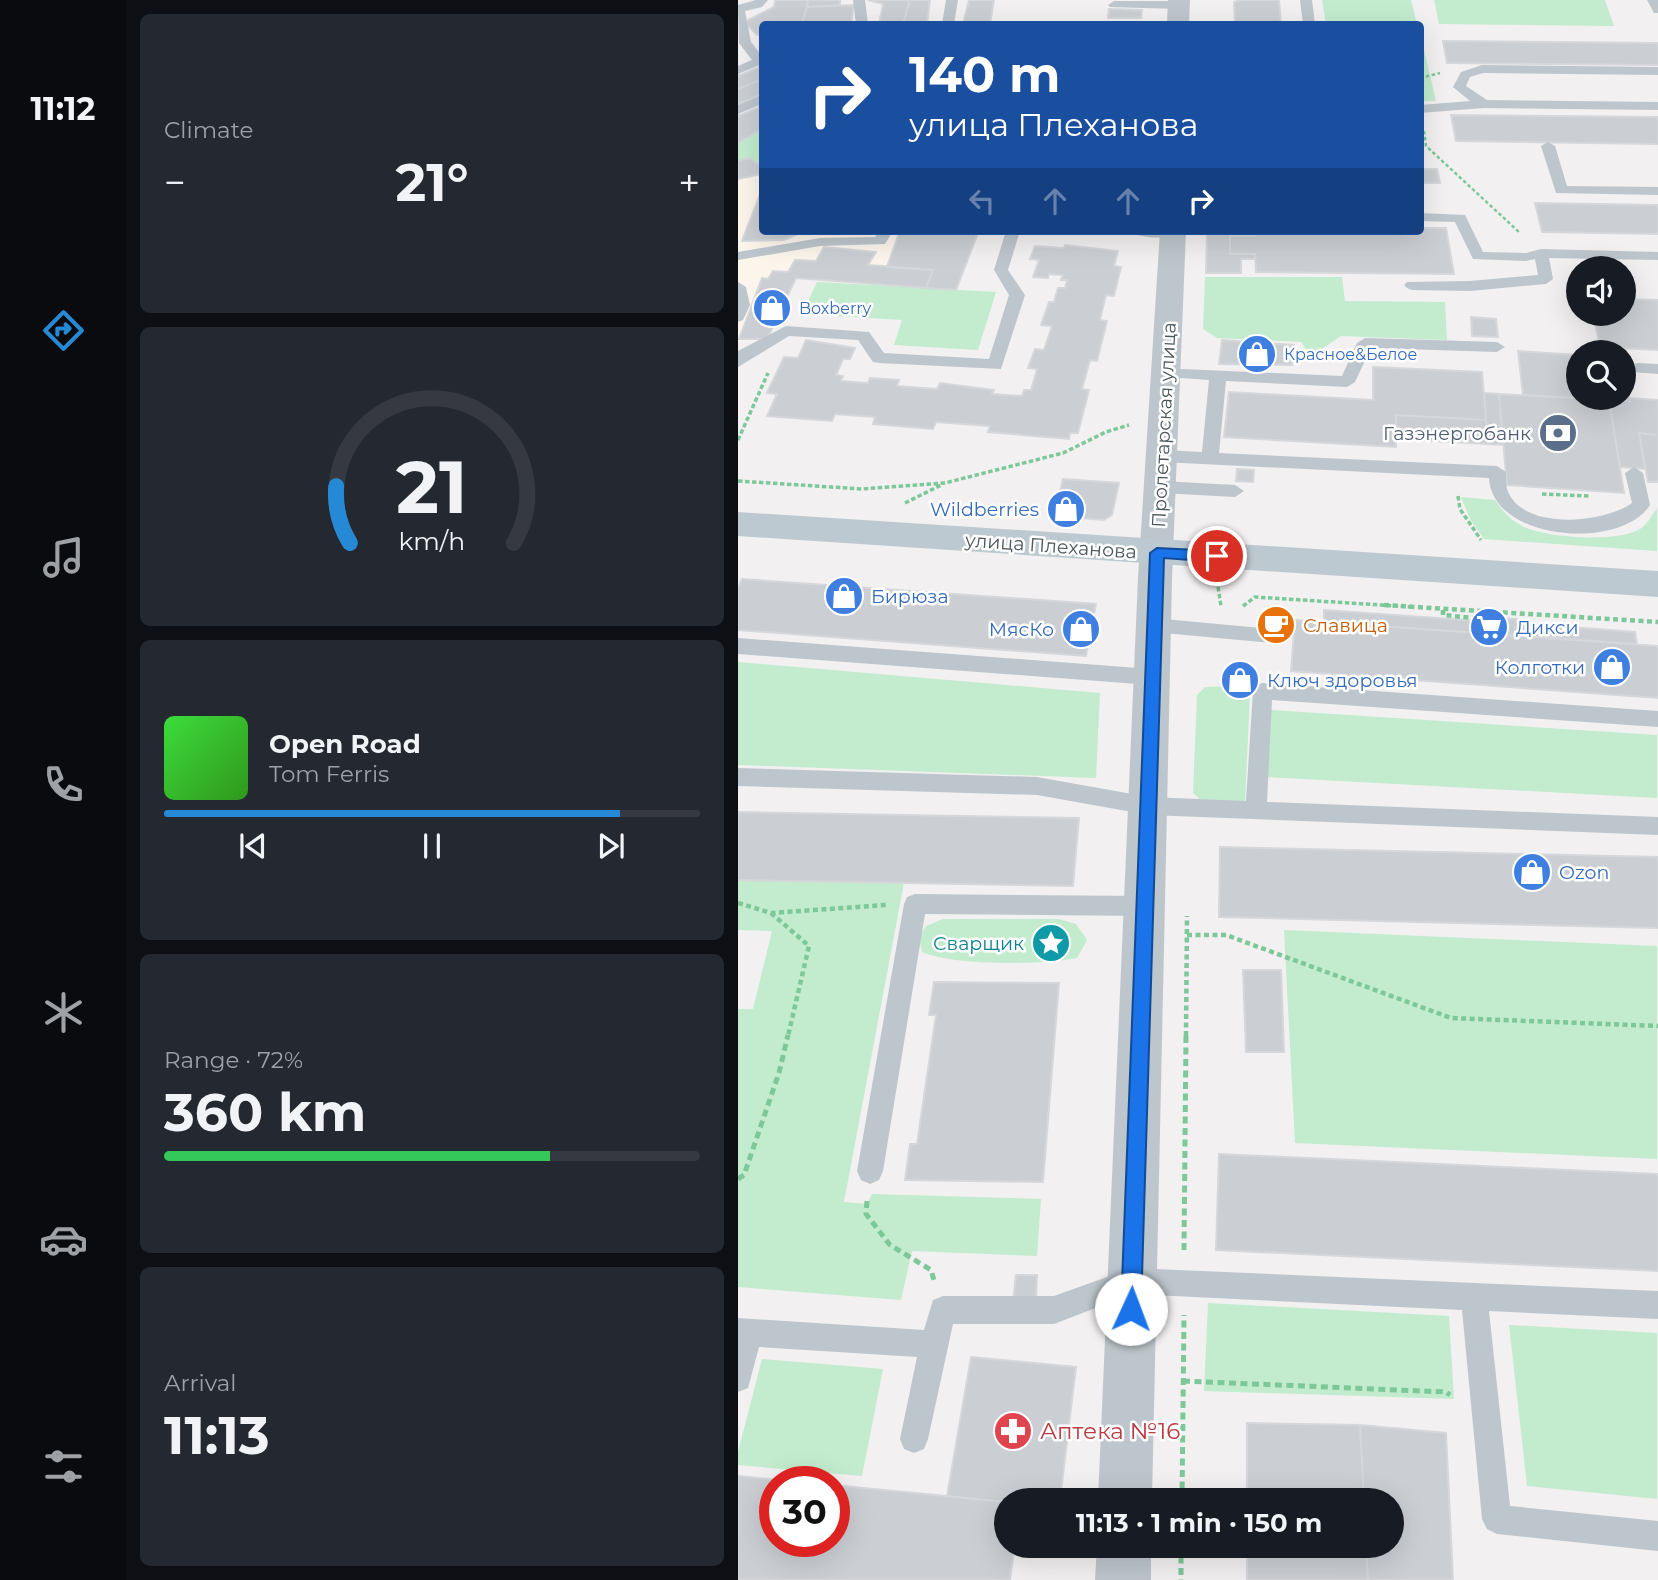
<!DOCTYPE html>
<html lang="en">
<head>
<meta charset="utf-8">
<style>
	:root { --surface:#171b24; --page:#242831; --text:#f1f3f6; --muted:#9ea1a6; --line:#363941; --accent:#2689d6 }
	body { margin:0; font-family:Montserrat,sans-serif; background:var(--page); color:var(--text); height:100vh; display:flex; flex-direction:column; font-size:26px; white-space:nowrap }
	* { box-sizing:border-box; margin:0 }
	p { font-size:23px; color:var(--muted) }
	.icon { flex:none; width:38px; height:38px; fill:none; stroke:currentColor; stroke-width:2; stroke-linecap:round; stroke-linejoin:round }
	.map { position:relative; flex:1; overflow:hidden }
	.details { display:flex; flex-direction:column; gap:14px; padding:14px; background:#0d0f14; width:612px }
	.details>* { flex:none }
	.top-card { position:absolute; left:21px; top:21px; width:665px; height:214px; border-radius:7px; box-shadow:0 7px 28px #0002; background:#1a4fa0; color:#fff; overflow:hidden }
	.tools { position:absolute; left:828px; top:256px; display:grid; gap:14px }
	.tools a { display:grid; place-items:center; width:70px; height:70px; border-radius:50%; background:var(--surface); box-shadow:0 7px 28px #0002; font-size:35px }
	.speed { position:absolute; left:21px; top:1466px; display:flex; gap:14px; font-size:35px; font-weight:700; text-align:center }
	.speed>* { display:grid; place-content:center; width:91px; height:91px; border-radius:50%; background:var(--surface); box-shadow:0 7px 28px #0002; line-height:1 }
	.speed .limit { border:10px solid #d22; background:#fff; color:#111 }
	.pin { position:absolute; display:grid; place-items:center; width:60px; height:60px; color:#fff; margin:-30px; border:4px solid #fff; border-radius:50%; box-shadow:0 2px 7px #0007 }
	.me { position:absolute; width:77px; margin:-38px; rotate:2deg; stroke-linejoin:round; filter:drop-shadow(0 0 5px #0008) }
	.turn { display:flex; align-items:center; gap:24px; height:147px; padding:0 35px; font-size:32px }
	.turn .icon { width:91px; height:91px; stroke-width:2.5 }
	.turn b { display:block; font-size:49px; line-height:60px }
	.lanes { display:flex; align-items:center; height:66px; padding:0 35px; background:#0003; justify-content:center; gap:35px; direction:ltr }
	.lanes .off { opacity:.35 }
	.big { font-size:52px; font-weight:700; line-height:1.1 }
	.details .widget { flex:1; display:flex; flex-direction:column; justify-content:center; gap:10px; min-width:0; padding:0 24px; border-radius:10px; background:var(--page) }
	.details .dial { align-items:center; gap:0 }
	.dial svg { height:182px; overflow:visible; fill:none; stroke:var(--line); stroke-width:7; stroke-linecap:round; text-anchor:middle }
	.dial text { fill:var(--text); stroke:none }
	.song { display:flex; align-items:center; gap:21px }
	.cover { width:84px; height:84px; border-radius:10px; background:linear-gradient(135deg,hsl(120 70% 55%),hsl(110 70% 35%)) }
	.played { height:7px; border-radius:4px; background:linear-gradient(90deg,var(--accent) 85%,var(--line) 85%) }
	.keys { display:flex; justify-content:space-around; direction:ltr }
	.heat { display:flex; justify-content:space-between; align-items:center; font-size:38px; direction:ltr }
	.charge { height:10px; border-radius:5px; background:linear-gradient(90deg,#34c759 72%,var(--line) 0) }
	.trip { position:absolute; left:256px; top:1488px; width:410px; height:70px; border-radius:35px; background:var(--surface); box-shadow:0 7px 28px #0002; font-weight:700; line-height:70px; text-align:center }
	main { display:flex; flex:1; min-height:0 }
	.tabs { display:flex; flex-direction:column; width:126px; justify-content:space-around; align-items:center; background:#090b0e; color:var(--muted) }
	.tabs .icon { width:49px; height:49px }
	.tabs .selected { color:var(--accent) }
	.tabs b { font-size:32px; color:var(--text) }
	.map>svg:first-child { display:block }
	.commercial { fill:#fbf5ec }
	.green { fill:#c2eccd }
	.building { fill:#cbced2; stroke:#d5d7db; stroke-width:2 }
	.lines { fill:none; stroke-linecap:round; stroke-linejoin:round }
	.path-far3 { stroke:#7dc899; stroke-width:2.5; stroke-dasharray:3.5 2.5; stroke-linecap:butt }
	.path-far2 { stroke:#7dc899; stroke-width:3.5; stroke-dasharray:4.5 2.5; stroke-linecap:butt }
	.path-far1 { stroke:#7dc899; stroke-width:4.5; stroke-dasharray:5 3.5; stroke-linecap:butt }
	.path { stroke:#7dc899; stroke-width:5; stroke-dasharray:7 4.5; stroke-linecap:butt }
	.service { fill:#bdc6cc; fill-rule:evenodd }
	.minor { fill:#bdc6cc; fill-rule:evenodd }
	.secondary { fill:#bdc9d0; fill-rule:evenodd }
	.route { fill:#1a73e8; stroke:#114b97; stroke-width:2 }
	.labels { text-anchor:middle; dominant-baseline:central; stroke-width:5; stroke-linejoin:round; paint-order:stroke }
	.far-shop-label { font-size:16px; fill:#366cbe; stroke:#fff; text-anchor:start }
	.street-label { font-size:19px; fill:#49565c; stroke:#fff }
	.service-label { font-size:19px; fill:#4e5e75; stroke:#fff; text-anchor:end }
	.shop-label { font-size:19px; fill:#366cbe; stroke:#fff; text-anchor:start }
	.food-label { font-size:19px; fill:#c56008; stroke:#fff; text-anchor:start }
	.culture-label { font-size:19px; fill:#0d838f; stroke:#fff; text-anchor:end }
	.near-health-label { font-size:23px; fill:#be3a42; stroke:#fff; text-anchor:start }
</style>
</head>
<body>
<main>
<nav class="tabs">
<b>11:12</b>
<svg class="icon selected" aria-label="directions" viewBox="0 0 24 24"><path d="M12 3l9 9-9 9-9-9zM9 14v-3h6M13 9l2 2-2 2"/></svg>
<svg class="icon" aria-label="music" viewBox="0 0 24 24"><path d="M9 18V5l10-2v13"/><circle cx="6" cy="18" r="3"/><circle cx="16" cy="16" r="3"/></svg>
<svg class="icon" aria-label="phone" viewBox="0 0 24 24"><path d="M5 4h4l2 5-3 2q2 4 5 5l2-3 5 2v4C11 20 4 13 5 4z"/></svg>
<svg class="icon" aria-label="climate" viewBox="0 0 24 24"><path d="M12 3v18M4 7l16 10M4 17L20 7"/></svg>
<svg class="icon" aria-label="car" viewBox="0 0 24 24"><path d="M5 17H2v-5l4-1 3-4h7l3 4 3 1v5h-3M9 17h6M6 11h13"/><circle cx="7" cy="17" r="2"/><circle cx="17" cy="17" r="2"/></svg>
<svg class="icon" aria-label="filters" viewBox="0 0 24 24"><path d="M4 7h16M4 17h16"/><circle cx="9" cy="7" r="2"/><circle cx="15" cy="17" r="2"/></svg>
</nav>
<section class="details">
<div class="widget"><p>Climate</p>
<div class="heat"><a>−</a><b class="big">21°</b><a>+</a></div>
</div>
<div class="widget dial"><svg viewBox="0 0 100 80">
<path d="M14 69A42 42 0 1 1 86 69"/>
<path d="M14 69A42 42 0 0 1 8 44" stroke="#2689d6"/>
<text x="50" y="56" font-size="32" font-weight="700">21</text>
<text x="50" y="72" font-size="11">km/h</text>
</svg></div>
<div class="widget">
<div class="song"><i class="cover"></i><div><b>Open Road</b><p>Tom Ferris</p></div></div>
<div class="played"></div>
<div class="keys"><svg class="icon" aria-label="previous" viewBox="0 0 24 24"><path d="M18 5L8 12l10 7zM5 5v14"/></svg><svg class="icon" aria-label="pause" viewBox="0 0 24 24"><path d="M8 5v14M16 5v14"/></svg><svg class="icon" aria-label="next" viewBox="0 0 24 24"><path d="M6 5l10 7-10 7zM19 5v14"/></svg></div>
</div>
<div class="widget"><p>Range · 72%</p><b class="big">360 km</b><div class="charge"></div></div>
<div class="widget"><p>Arrival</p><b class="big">11:13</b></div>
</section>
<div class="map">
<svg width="920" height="1580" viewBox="0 0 920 1580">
	<rect width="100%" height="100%" fill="#f2f0f1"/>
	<path class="commercial" d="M12 158 24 167V231H240L218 290 58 278 29 339 0 342V161Z"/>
	<path class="green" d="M584 0H673L679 24H588Z
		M696 0H867L876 26 701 24Z
		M683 37 698 101H683Z
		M24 129V167L12 158 0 161V143Z
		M467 277H604L607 301 707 302 709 340 603 336 573 356 563 342 479 338 465 329Z
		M79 282 258 292 240 350 156 345 164 320 64 314Z
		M723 497 757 500C765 511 771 519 784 526 807 538 880 543 902 529 909 525 914 515 919 508V551L746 539 732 519Z
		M0 662 362 693 358 778 0 765Z
		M506 686 512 694 507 803 465 802 455 793 459 695 467 687Z
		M533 710 919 735V798L528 777Z
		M0 880 166 883 106 1202 129 1204 134 1194 303 1199 299 1256 174 1251 163 1300 0 1287V1009H15L34 931 0 930Z
		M205 919H321L338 924 349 940 339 958C302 965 218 966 184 952L181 938 188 926Z
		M546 930 919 946V1159L557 1143Z
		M470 1303 711 1316 716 1399 466 1391Z
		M771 1325 919 1333V1499L789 1486Z
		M24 1359 145 1369 124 1476 0 1465V1452Z"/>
	<path class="building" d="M37 0H70L64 24H24V34L19 35 6 22 36 7Z
		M70 0H102V5L69 7Z
		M130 0H169L171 3 165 24H141L145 4Z
		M169 0H192L189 24H165L171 3Z
		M231 0H256L252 24H225Z
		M503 0H541L543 24H504V22H497L496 2Z
		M116 5 113 24H64L69 7Z
		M371 9 404 10 403 18H370Z
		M705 41 920 43V65L709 63Z
		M24 66V79L0 89V76Z
		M24 79V94L0 104V89Z
		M24 106V129L0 143V116Z
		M713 115 920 117V144L718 141Z
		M12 158 24 167V174L0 179V161Z
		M682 169H699L702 183H682Z
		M24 189V231L62 233 46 240 4 241Z
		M797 203 920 205V234L804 232Z
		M682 228H708L716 274 518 272 517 254H492V236H517V231H682Z
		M469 231H517V236H492V254H517V259H503V273H468Z
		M161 233H240L218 290 188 288 195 270 149 267Z
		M327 245 380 251 376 266 383 267 376 296 368 295 362 320 369 321 359 361 352 360 344 389 351 390 340 433H332L331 439 250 432 252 426 198 422 195 429 135 424 137 417 97 414 94 421 29 416 39 394 29 393 46 357 60 358 68 340 117 348 112 359H105L98 375 105 376 103 381 130 383 132 378 161 380 159 386 199 389 202 383 256 390 254 394 284 396 286 390H293L299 369 290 368 297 349 306 350 314 326 303 325 311 302H316L320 288H327L329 280H323L325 275 311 274 310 278 295 277 301 260 292 259 297 246 326 248Z
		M86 247 138 252 130 265 195 270 188 288 58 278 29 339H1L24 278 30 279 35 271 50 272 57 260 78 261Z
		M886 299 920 300V350L862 347 855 313H886Z
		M733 317 758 319 760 337 734 336Z
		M484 340 556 345 554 365 481 364Z
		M780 351 840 355V397H886V366L892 401 785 395Z
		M635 367 744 372 748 420 658 415V447L486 437 491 392 635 400Z
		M746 393 761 394 765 445 750 444Z
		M761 394 871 400 886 493 769 485Z
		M891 398 920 400V435L901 433 907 469 882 467 871 400 892 401Z
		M658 415 748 420 750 444 658 439Z
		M901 433 920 435V482H910Z
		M499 469 516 470 515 482 498 481Z
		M325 479 381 483 374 515 366 520 316 516Z
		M4 579 358 604 348 656 0 630V589Z
		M586 610 756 622V618L779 619V623L897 632 899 644 586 622Z
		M526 617 552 619 551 632 525 630Z
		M557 620 920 646V698L553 671Z
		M0 812 341 818 335 886 0 880Z
		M482 847 920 857V928L481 917Z
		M505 970H543L546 1052H508Z
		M196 982 321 983 305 1182 167 1180 172 1144H179L198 1015H191Z
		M481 1154 920 1174V1271L478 1250Z
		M278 1275H299L298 1301 275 1302Z
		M233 1357 338 1367 322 1500H268V1502L209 1496Z
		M509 1423 622 1425 626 1500H509Z
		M622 1425 708 1433 715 1580H630L628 1545H653V1500H626Z
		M0 1476 63 1482H37V1542H96V1485L268 1502V1545H277L272 1580H0Z
		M509 1545H628L630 1580H509Z"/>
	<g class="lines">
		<path class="path-far3" d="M682 78 702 73
			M686 131 688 146 781 232"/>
		<path class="path-far2" d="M0 440 30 373
			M0 481 124 489 207 483 325 453 368 432 391 425
			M804 494 851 496
			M720 496 722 509 743 540
			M167 503 203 485
			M480 587 483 606
			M505 606 517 597 674 607"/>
		<path class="path-far1" d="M646 605 920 622
			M705 610V615L756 620
			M0 903 33 913 148 905
			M33 913 71 946 50 1036
			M449 935H488L713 1018 920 1026
			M448 1036 449 916"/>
		<path class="path" d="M0 1179 6 1175 41 1073 50 1035
			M129 1201 128 1214 152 1245 193 1270 196 1280
			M446 1250 448 1035
			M445 1381 708 1392 712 1395
			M444 1500 446 1315
			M443 1545V1580"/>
		<path class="service" d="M18 0H30L24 7 7 11 13 42 24 56V64L0 74V66L14 60 1 43 0 5Z
			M115 0H127L130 24H118Z
			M208 0H220L216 24H204Z
			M562 0H574L577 24H565Z
			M909 0H920V13H916Z
			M376 1H441L447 5 441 9 372 7 370 5Z
			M744 65 920 67V75L745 73 732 77 728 86 749 100 920 102V110L746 108 682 113V105L732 101 715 87 723 72Z
			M24 95V104L0 114V105Z
			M810 142 817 146 829 186 920 187V195L818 193 803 146Z
			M682 213 727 215 745 252 788 253 803 249 920 252V260L811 258 815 279 808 284 732 291 674 290 669 288 666 285 669 282 732 281 800 275 797 259 788 261 735 259 717 222 682 221Z
			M141 231H155L147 244 82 246 0 260V252L82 238 137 237Z
			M268 231H282L270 270 287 295 263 369 141 363 135 362 120 340 51 336 0 367V351L48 326 131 332 146 353 251 359 271 295 256 270Z
			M391 231H443V232C434 240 400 239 391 231Z
			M0 282 8 287 12 305 5 320 0 322Z
			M627 338 759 342 767 347 759 352 633 348 617 382 609 387 488 381 481 453 759 466 768 472C768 477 768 484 769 489 783 531 865 524 894 503L887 473 896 467 905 473 912 505C883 551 754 541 751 478L424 462 415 456 424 450 464 452 471 380 428 377 420 372 422 368 604 376 619 343Z
			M900 363 920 364V374L894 372 892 368 894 364Z
			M423 481 497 485 506 491 497 497 423 493 414 487Z
			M415 618 535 629 542 631 545 636 542 641 535 643 415 632 408 630 405 625 408 620Z
			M0 638 413 669 420 671 423 677 420 683 413 685 0 654Z
			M525 683 920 711V727L534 700 529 802 920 817V835L411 815 299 795 0 786V768L299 777 411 797 508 801 515 691 518 685Z
			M177 894 406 896 414 899 417 906 414 913 406 916 187 914 145 1171 141 1180 132 1184 123 1180 119 1171 166 904 169 897Z
			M394 1268 920 1291V1319L751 1311 772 1506 920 1521V1551L759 1534 749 1529 744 1519 724 1310 394 1294 316 1324H215L190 1439 186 1449 176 1453 166 1449 162 1439 179 1357 21 1347 10 1388 0 1392V1318L186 1330 195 1300 205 1296H316Z"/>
		<path class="minor" d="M430 0H452L451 24H429Z
			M422 231H448L434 578 414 1500H360L400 578Z
			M359 1545H413V1580H357Z"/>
		<path class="secondary" d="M0 512 920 571V597L0 536Z"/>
	</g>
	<path class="route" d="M419 548 479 551 486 556 479 562 426 558 403 1309 400 1316 393 1319 386 1316 383 1309 412 553Z"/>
	<defs>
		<symbol id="shop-disc" viewBox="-11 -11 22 22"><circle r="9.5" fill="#3f7fe0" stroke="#fff"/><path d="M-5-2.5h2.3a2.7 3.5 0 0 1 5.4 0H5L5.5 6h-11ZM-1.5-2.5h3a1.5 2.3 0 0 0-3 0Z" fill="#fff"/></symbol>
		<symbol id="bank-disc" viewBox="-11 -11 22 22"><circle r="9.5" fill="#5c6f8a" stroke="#fff"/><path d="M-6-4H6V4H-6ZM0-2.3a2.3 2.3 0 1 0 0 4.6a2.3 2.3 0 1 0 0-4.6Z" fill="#fff"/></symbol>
		<symbol id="cafe-disc" viewBox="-11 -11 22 22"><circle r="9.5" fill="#e8710a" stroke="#fff"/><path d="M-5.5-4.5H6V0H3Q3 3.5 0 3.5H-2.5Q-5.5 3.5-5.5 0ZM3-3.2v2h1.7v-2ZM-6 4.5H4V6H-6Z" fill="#fff"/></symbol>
		<symbol id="supermarket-disc" viewBox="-11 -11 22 22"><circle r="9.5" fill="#3f7fe0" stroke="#fff"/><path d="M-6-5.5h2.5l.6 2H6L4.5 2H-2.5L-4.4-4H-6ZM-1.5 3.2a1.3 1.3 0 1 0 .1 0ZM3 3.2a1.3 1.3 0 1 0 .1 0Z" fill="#fff"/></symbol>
		<symbol id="sight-disc" viewBox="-11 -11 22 22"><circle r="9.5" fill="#0f9aa8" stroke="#fff"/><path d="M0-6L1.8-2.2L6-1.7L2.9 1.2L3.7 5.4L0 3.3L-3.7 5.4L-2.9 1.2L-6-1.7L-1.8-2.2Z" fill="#fff"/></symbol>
		<symbol id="pharmacy-disc" viewBox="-11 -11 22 22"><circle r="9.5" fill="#e0444e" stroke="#fff"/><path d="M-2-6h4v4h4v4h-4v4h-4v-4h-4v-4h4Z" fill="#fff"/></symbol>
	</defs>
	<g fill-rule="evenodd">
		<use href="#shop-disc" x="12" y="286" width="44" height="44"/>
		<use href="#shop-disc" x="497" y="332" width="44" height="44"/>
		<use href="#bank-disc" x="798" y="411" width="44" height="44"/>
		<use href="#shop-disc" x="306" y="487" width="44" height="44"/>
		<use href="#shop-disc" x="84" y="574" width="44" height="44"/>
		<use href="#cafe-disc" x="516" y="603" width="44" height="44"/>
		<use href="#supermarket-disc" x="729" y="605" width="44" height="44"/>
		<use href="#shop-disc" x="321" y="607" width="44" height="44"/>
		<use href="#shop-disc" x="852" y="645" width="44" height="44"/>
		<use href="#shop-disc" x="480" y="658" width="44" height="44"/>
		<use href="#shop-disc" x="772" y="850" width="44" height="44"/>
		<use href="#sight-disc" x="291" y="921" width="44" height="44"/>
		<use href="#pharmacy-disc" x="253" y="1409" width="44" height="44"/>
	</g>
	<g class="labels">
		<g class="far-shop-label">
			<text x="61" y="308">Boxberry</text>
			<text x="546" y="354">Красное&amp;Белое</text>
		</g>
		<g class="street-label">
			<text transform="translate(426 425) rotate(-87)">Пролетарская улица</text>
			<text transform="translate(313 546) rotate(4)">улица Плеханова</text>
		</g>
		<g class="service-label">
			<text x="793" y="433">Газэнергобанк</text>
		</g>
		<g class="shop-label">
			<text x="301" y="509" text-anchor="end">Wildberries</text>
			<text x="133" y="596">Бирюза</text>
			<text x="778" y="627">Дикси</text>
			<text x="316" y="629" text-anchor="end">МясКо</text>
			<text x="847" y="667" text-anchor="end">Колготки</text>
			<text x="529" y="680">Ключ здоровья</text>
			<text x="821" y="872">Ozon</text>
		</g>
		<g class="food-label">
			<text x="565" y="625">Славица</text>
		</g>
		<g class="culture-label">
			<text x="286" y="943">Сварщик</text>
		</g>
		<g class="near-health-label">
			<text x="302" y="1431">Аптека №16</text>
		</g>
	</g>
</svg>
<div class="tools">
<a><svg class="icon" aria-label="sound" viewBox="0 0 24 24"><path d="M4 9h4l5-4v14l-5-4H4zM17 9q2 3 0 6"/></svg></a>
<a><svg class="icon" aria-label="search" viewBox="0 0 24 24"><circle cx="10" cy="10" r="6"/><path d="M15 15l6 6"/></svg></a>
</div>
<div class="speed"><div class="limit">30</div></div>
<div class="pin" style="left:479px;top:556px;background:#d93025"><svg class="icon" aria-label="arrive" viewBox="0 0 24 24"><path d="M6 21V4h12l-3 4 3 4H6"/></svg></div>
<svg class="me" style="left:393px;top:1309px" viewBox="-20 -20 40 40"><circle r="19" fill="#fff"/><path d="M0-13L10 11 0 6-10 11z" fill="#1a73e8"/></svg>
<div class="trip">11:13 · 1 min · 150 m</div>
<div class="top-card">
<div class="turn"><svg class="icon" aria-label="right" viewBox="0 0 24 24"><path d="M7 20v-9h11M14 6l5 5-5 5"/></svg><div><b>140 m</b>улица Плеханова</div></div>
<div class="lanes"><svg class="icon off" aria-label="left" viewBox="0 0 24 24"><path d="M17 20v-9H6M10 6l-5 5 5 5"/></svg><svg class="icon off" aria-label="ahead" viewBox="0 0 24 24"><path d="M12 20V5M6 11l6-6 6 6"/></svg><svg class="icon off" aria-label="ahead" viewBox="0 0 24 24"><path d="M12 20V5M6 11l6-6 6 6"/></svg><svg class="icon" aria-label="right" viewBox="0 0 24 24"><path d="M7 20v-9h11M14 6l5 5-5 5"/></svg></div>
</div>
</div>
</main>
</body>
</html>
